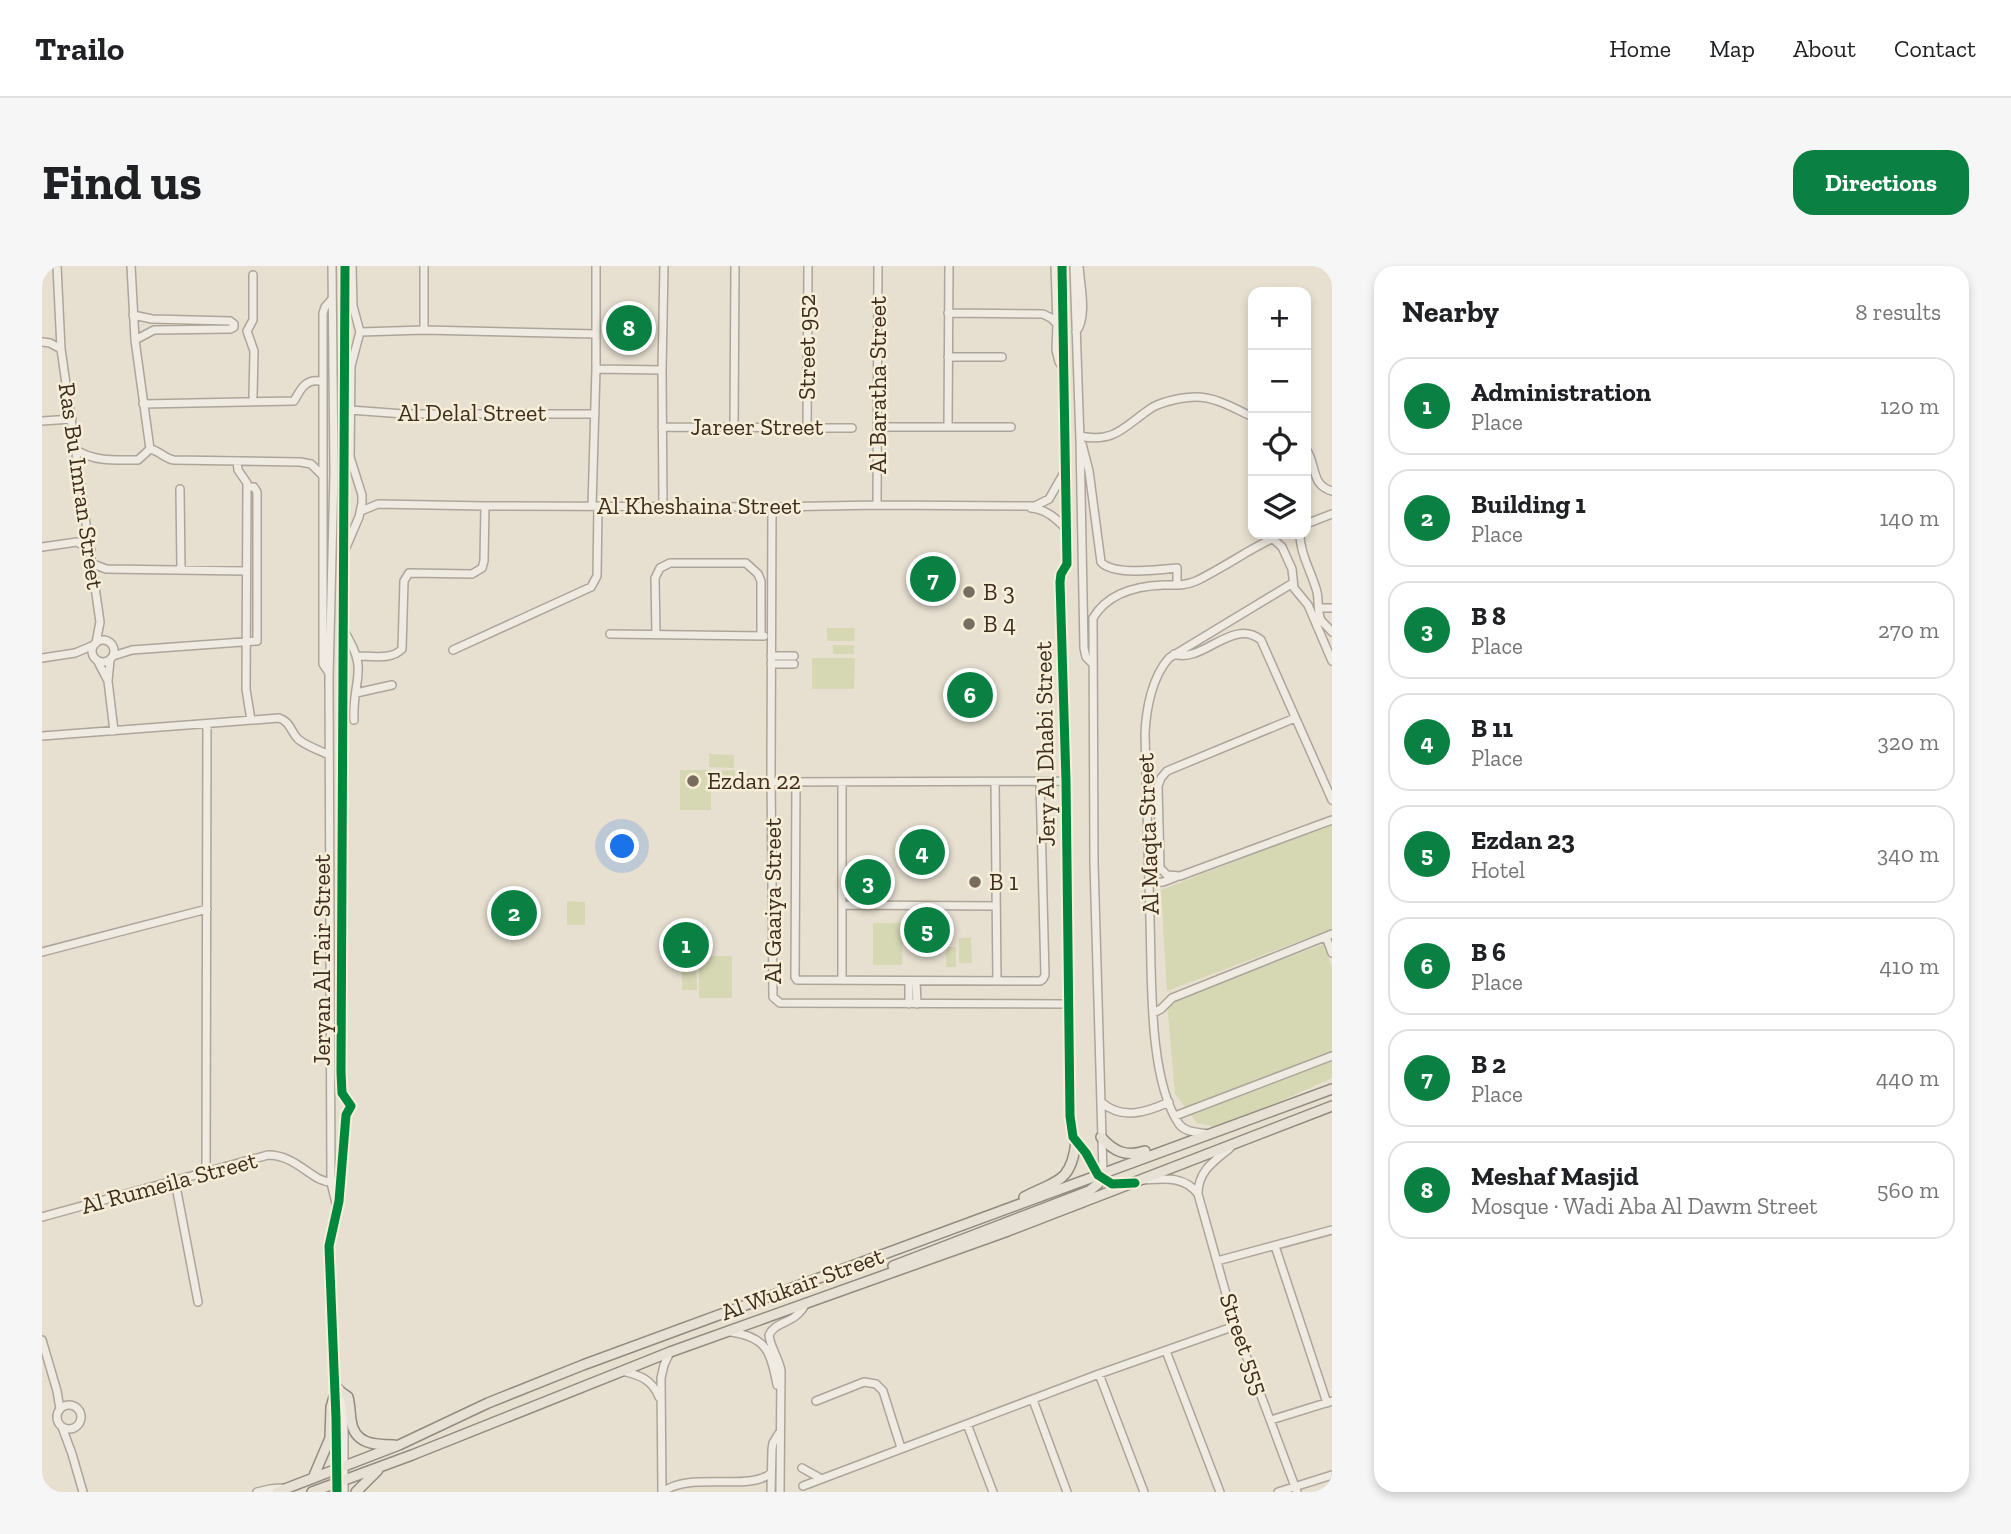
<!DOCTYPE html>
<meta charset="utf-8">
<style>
body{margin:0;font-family:"Zilla Slab",serif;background:#f6f6f6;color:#202124}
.controls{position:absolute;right:21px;top:21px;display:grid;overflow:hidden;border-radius:14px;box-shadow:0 4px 10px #0003}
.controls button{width:63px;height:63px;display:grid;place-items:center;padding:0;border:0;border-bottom:2px solid #e0e0e0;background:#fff;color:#202124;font:35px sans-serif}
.you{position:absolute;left:581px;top:581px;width:24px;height:24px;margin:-18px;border:5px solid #fff;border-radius:50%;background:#1a73e8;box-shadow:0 0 0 10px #1a73e833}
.badge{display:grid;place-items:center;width:46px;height:46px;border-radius:50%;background:#0b8043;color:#fff;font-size:23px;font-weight:700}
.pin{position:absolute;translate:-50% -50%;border:4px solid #fff;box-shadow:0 2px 7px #0006}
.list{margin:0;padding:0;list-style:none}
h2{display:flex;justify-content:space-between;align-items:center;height:91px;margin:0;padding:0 28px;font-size:30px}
h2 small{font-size:23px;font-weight:400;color:#757577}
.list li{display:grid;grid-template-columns:46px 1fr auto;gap:21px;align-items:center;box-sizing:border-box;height:98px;margin:0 14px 14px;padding:0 14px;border:2px solid #e0e0e0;border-radius:21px}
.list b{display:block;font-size:26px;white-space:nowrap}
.list p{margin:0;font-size:23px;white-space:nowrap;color:#757577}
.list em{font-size:23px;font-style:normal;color:#757577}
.icon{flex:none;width:38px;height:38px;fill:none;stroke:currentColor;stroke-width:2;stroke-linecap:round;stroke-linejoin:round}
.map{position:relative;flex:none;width:1290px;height:1226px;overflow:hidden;border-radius:21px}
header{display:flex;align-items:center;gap:42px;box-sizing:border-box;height:98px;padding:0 35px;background:#fff;border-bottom:2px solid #e0e0e0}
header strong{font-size:33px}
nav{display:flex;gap:38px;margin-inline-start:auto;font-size:24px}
.intro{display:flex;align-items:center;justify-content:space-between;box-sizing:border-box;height:168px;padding:0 42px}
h1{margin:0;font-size:49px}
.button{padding:18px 32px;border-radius:21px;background:#0b8043;color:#fff;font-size:24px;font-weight:700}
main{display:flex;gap:42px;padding:0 42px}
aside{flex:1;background:#fff;border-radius:21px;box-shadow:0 4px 10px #0003}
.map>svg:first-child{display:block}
</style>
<header>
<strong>Trailo</strong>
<nav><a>Home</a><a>Map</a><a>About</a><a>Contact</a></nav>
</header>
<div class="intro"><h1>Find us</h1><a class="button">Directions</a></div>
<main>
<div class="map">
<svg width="1290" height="1226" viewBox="0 0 1290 1226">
<rect width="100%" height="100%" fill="#e7e0d1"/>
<path fill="#d6d7b3" d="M785 362H813L812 375H785Z
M791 379H812V388H791Z
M770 392H813L812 423H770Z
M667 488 692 489V502L667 501Z
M638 504H669V544H638Z
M693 504V514L673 515V505Z
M1290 558V663L1125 725 1119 624Z
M525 635 543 636V659H525Z
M831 657H861L860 699H831Z
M917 672H929L930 697H917Z
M1282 678 1290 702V812L1178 862 1155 857 1133 828 1125 737Z
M904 681H914V701H904Z
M657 690H690V732H657Z
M640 698H654L655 724H640Z"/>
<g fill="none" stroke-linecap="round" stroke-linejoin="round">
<defs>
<path id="minor" d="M15 0 19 83 58 356 54 377
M89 0 93 74 108 183
M290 0 292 207 287 412 289 917 295 941
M1013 0 1015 58 1014 84 1017 96 1021 102
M1020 0 1025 298 1019 308 1018 316 1024 515 1028 850C1030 874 1034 872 1046 889 1057 907 1056 918 1081 919
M1032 0 1038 174 1042 382 1044 391 1050 397
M211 9V54L205 65 212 85 211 130
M906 47 1001 48 1009 52 1015 58
M91 49 110 53 188 55 192 58V61L188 63 112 64 93 74
M382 64V0
M318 66 382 64 554 68
M1034 66C1046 51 1038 19 1037 0
M0 76 8 77 19 83
M906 91H960
M554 103 620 104
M101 138 252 135C259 122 265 111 281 116
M308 144 362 148H553
M0 155 30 153
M620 161 810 162
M692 161 693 0
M836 161H969
M906 161 907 0
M765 162 766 0
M1038 170C1074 178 1084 158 1111 141 1122 135 1142 131 1154 131 1175 131 1193 143 1211 151
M1040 178 1047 205 1059 296C1071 310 1117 304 1135 302V319
M1264 183C1275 198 1268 219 1290 225
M34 184C53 196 74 194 96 194L108 183C118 185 123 193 132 194L258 196 269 198 280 209
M195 195 196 204 205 217 204 423 209 454
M138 223 139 303
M835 239 836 0
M550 240 554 103V0
M621 240 620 104 622 0
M730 241 729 507 731 731 738 737 1026 738
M989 242C1004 243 1015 253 1025 264
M319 245 336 238 443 240 730 241 835 239 978 240H993L1007 233 1023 205
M1264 258 1290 248
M1258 268C1258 288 1270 307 1275 326 1277 335 1275 346 1279 354 1282 358 1287 362 1290 366
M1230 272 1240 281 1250 303 1252 322 1266 339 1290 395
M0 281 35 276 49 284
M302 286 317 251 320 237V229L308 191 309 100 318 66 311 40 310 0
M51 298 64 303 204 305
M1277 342H1290
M300 362C329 406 310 411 312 454
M568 368 722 370
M614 369 613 312 618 302 628 297H704L716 308 719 315V370
M50 385a11 11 0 1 1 22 0a11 11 0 1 1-22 0Z
M411 384 549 321 555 310 556 240
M1132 388C1161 398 1190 351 1219 374L1290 534
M71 390 90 384 215 375V226L212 221H205
M316 390C330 390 350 394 360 383L362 315 367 307 430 308 440 302 442 295 443 240
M729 390H752
M0 392 33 387 52 379
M55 394 66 415
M68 394 66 415 72 465
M729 398H752
M287 407 281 398V47L283 41 290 33
M314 427 350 419
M1253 452 1125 505 1119 512 1116 520 1118 602 1125 609 1138 610 1290 554
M0 470 237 452C249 456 248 465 256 473 264 480 277 484 287 489
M729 516 1024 515
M754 516 753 711 755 714 998 715 1001 713 1003 709 998 516
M953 516 955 715
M1107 617 1121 616 1134 611
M800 639 954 640
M1284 671 1290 687
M0 686 165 643
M800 714V516
M867 715V738
M874 715 875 738
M1111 747 1119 743 1130 732 1290 668
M1059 836C1080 854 1103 847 1127 836
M1133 850 1290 790
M1166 868C1156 866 1144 867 1137 858 1106 812 1110 710 1108 654 1106 592 1105 530 1103 468 1104 443 1110 411 1127 392L1251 317
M1188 882C1172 895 1156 905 1156 928L1193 1060 1255 1226
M164 907 165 458
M1061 907 1052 597 1051 352C1066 327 1093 320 1121 319 1132 319 1143 320 1154 315 1183 301 1210 281 1240 268
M1101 914C1121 913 1142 909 1156 928
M133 915 156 1036
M0 951 226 889C256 889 271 918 291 916
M1233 980 1285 1137
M1175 995 1290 964
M689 1066C724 1071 729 1085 735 1119
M0 1074 15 1125 18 1143
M1124 1085 1178 1226
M580 1105C597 1109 610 1113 617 1131
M1057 1108 1102 1226
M298 1123 302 1153V1226
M991 1134 1025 1226
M774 1135 822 1116 834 1118 841 1125 859 1182
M15 1151a12 12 0 1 1 24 0a12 12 0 1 1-24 0Z
M1229 1154 1290 1135
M925 1158 951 1226
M20 1161 30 1188 41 1226
M760 1202 778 1212
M761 1220 1057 1108 1193 1060
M215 1226 228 1223 239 1222
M295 1226 294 1152 287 980 297 935 304 849 309 840 300 827 299 806 303 0
M620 1226 619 1112 622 1099 628 1086
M621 1226C647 1205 708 1226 729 1207
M729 1226 730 1183 731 1177 737 1167
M738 1226 739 1105C737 1092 728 1081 727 1069 734 1054 753 1059 764 1037
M1236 1226 1290 1209"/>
<path id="major" d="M1059 871C1072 886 1084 891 1103 885
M982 931C1015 914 1029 917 1034 876
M851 1000 1047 925 1056 918 1061 907
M299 1126 306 1131C308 1139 308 1146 309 1154 312 1178 332 1179 352 1179
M271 1212 288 1172 289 1141 292 1131
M235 1226 357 1179 446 1137 541 1099 1290 823
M270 1226 370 1189 628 1086 966 965 1290 840
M314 1226 336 1204"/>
</defs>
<use href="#minor" stroke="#ada599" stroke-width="10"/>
<use href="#major" stroke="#928b80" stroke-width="12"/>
<use href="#minor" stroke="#efebe3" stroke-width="7"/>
<use href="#major" stroke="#e6e1d4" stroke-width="9"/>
<defs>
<path id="cycleway" d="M1020 0 1025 298 1019 308 1018 316 1024 515 1028 850 1031 871 1044 887 1056 909 1070 918 1093 917
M295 1226 294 1152 287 980 297 935 304 849 309 840 300 827 299 806 303 0"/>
</defs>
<use href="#cycleway" stroke="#f7eed8" stroke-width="13"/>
<use href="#cycleway" stroke="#00873e" stroke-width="9"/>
</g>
<g fill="#786c5e" stroke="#f7eed8" stroke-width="2.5">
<circle cx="927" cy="326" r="7"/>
<circle cx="927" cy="358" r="7"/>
<circle cx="651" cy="515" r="7"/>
<circle cx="933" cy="616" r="7"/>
</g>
<g text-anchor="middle" stroke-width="5" stroke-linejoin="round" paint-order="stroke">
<g font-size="24" fill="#3d2e20" stroke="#f7eed8">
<text transform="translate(765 81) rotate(-90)" y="8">Street 952</text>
<text transform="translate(836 119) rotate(-90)" y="8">Al Baratha Street</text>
<text x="430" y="155">Al Delal Street</text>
<text x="715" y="169">Jareer Street</text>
<text transform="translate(39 220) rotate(82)" y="8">Ras Bu Imran Street</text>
<text x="657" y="248">Al Kheshaina Street</text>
<text transform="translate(1003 478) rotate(-91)" y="8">Jery Al Dhabi Street</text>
<text transform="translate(1106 568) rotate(-92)" y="8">Al Maqta Street</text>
<text transform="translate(731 635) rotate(-90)" y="8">Al Gaaiya Street</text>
<text transform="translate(280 694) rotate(-90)" y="8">Jeryan Al Tair Street</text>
<text transform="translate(127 917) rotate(-15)" y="8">Al Rumeila Street</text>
<text transform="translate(760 1018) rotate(-20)" y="8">Al Wukair Street</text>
<text transform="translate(1202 1078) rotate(71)" y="8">Street 555</text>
</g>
<g font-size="24" fill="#3d2e20" stroke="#f7eed8" text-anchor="start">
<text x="941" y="334">B 3</text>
<text x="941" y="366">B 4</text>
<text x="665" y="523">Ezdan 22</text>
<text x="947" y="624">B 1</text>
</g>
</g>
</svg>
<div class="controls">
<button>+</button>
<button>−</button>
<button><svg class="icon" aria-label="locate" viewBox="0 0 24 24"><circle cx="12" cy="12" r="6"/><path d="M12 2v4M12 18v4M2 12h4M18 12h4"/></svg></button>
<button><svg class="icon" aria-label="layers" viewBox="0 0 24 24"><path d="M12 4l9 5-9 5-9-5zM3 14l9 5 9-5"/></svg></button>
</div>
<div class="you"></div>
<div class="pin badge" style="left:644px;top:679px">1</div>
<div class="pin badge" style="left:472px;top:647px">2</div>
<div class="pin badge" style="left:826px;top:616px">3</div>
<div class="pin badge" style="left:880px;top:586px">4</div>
<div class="pin badge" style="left:885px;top:664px">5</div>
<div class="pin badge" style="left:928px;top:429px">6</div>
<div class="pin badge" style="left:891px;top:313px">7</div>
<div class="pin badge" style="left:587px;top:62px">8</div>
</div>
<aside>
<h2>Nearby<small>8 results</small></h2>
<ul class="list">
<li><span class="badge">1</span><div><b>Administration</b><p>Place</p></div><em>120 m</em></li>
<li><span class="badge">2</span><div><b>Building 1</b><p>Place</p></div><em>140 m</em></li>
<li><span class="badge">3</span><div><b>B 8</b><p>Place</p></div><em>270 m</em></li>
<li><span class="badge">4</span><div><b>B 11</b><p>Place</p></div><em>320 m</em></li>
<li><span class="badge">5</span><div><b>Ezdan 23</b><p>Hotel</p></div><em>340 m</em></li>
<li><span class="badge">6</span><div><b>B 6</b><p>Place</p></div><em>410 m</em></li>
<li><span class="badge">7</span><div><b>B 2</b><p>Place</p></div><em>440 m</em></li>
<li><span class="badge">8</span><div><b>Meshaf Masjid</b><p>Mosque · Wadi Aba Al Dawm Street</p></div><em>560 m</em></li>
</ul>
</aside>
</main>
